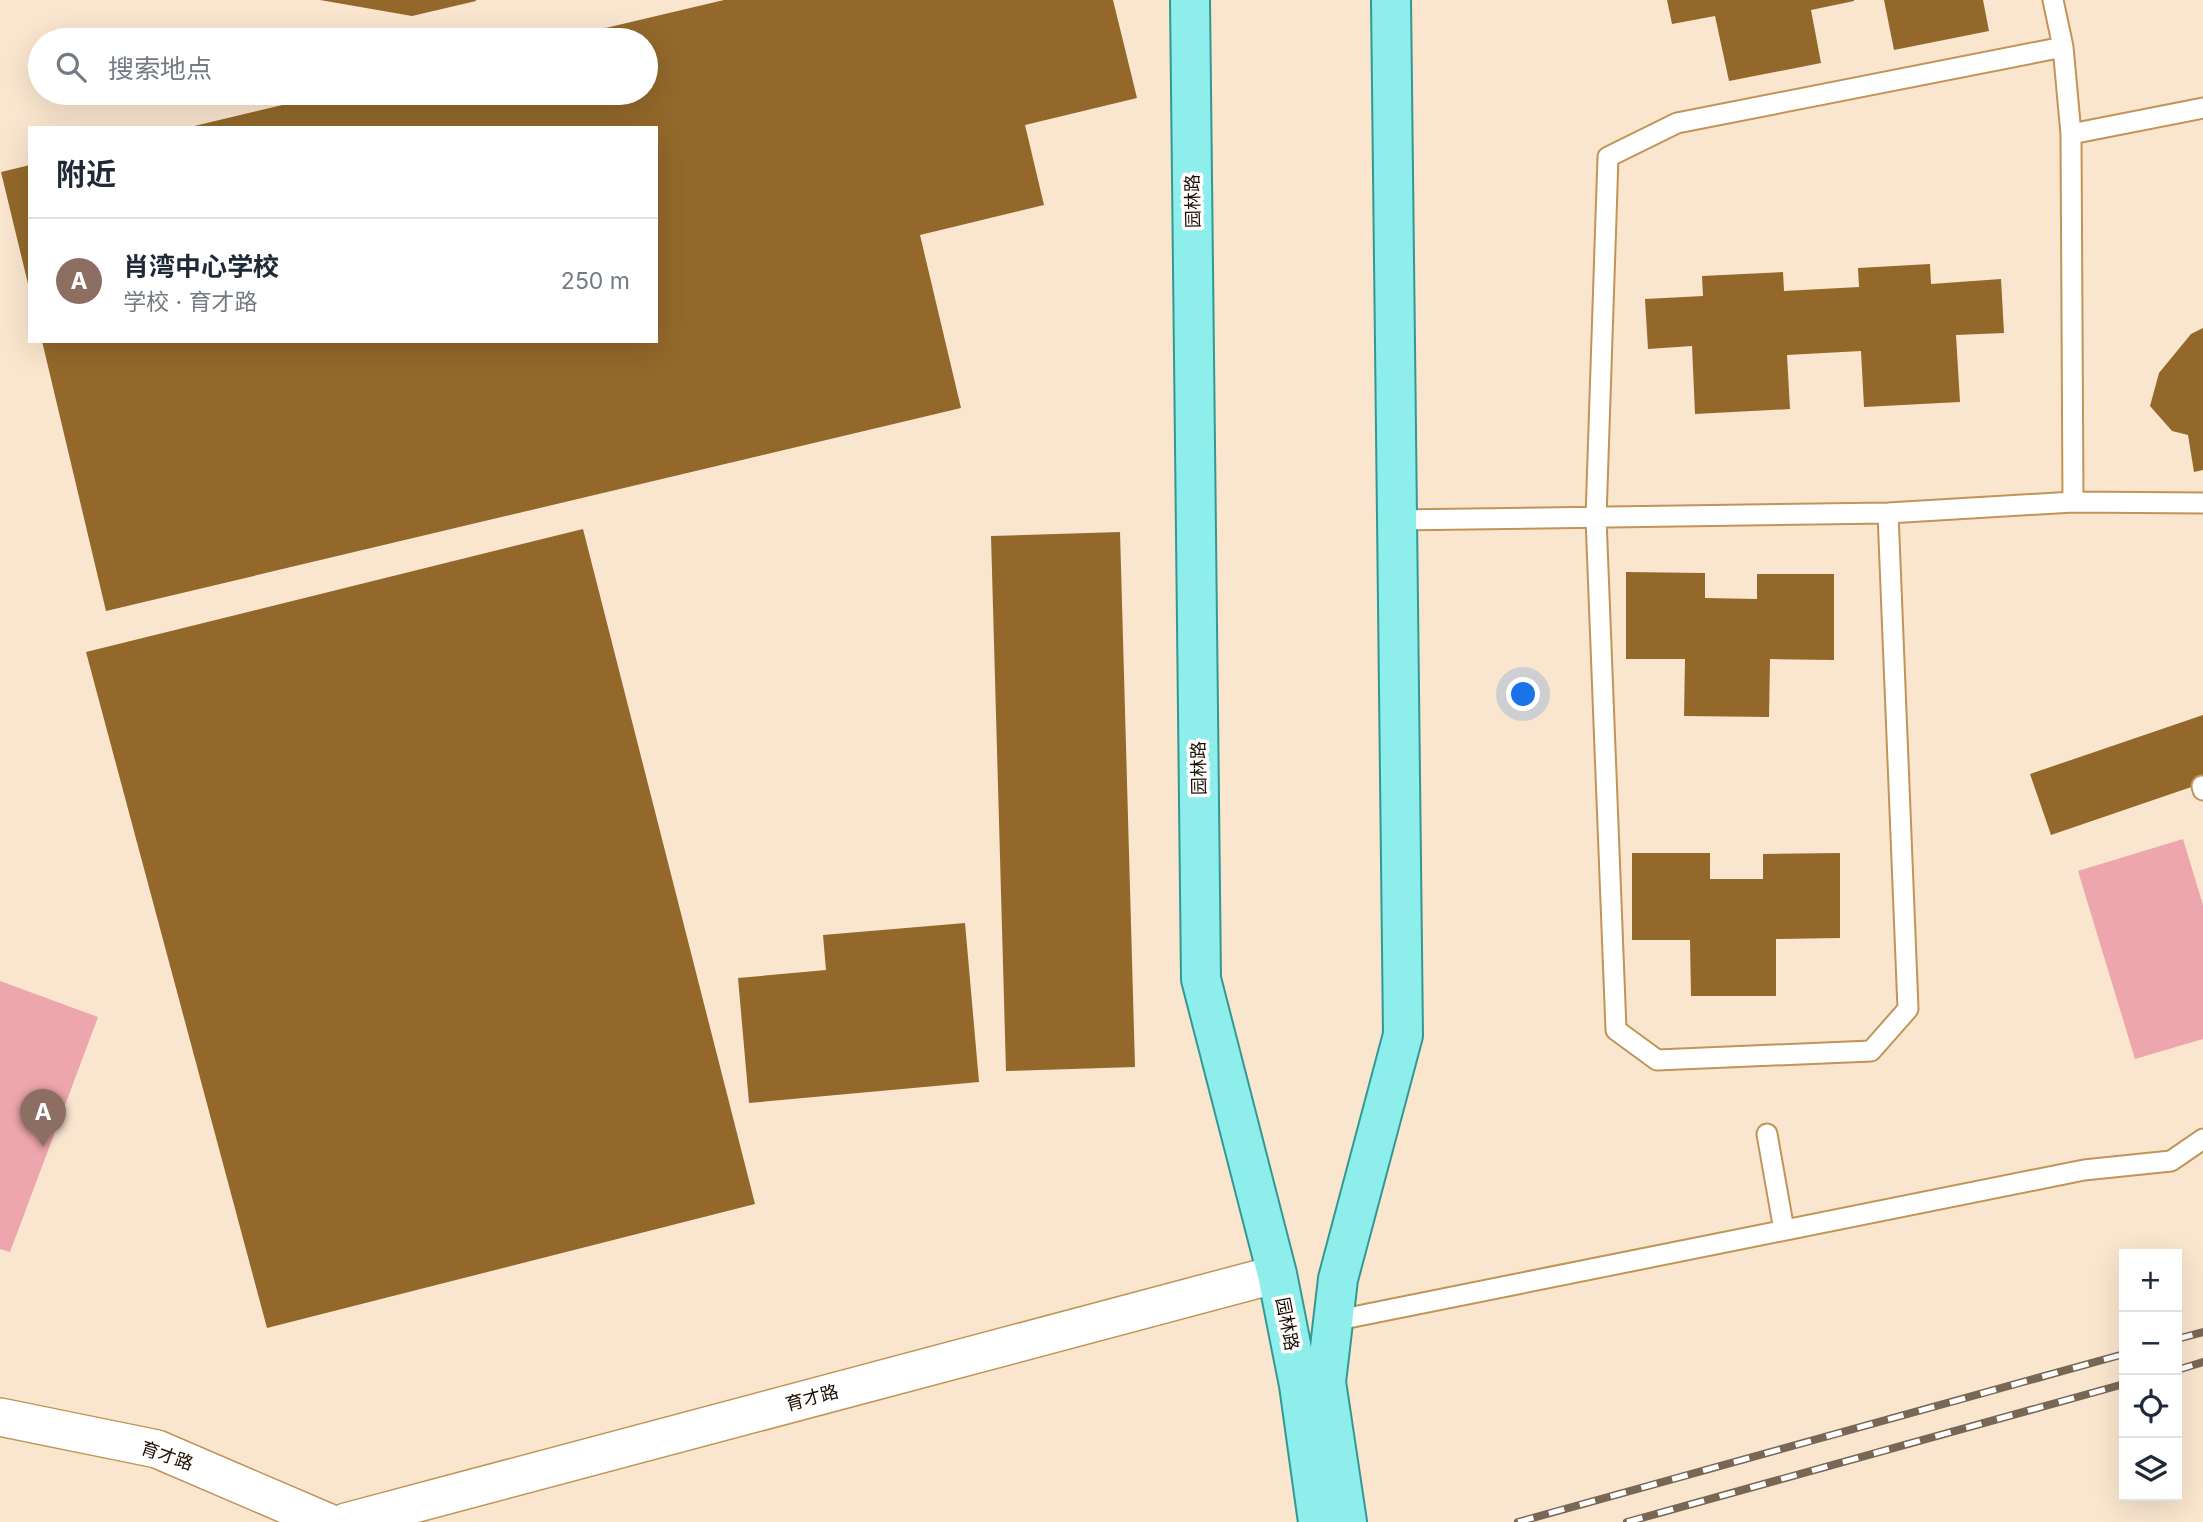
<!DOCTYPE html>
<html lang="zh">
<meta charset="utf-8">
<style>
body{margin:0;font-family:Inter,"Noto Sans SC",sans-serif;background:#f6f6f7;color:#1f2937}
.controls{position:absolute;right:21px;bottom:21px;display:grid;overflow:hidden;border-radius:0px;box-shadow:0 7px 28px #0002}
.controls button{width:63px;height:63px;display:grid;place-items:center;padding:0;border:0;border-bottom:2px solid #e0e1e3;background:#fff;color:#1f2937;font:35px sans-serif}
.you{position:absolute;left:1524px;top:695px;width:24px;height:24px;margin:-18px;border:5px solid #fff;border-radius:50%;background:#1a73e8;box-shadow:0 0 0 10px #1a73e833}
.badge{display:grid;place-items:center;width:46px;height:46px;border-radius:50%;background:#111827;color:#fff;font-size:23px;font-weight:700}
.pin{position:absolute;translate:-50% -58px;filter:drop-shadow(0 2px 4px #0008)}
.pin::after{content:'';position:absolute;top:37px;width:24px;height:21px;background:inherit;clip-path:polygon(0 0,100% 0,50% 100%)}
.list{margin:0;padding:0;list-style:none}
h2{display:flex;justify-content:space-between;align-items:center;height:91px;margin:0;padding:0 28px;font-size:30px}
h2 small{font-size:23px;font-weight:400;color:#747a83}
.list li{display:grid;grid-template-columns:46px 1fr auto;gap:21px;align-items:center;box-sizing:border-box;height:126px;padding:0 28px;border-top:2px solid #e0e1e3}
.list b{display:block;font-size:26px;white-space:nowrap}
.list p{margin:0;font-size:23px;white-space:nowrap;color:#747a83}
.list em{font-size:23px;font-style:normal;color:#747a83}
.icon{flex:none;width:38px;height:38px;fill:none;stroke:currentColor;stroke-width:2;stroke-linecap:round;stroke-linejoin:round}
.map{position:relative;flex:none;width:2203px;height:1522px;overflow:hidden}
.search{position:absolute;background:#fff;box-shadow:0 7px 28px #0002;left:28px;top:28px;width:630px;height:77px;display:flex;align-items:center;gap:18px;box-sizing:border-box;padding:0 24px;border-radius:38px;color:#747a83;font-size:26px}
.panel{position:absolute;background:#fff;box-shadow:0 7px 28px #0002;left:28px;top:126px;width:630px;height:217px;border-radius:0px}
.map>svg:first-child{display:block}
</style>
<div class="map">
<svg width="2203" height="1522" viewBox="0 0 2203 1522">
<rect width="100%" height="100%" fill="#fae6ce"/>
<path fill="#eda6ad" d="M2183 839 2203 905V1039L2135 1059 2078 871Z
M0 981 98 1017 10 1252 0 1249Z"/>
<path fill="#93682a" d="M320 0H476V1L412 16Z
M724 0H1113L1137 98 1025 125 1044 205 920 235 961 408 106 611 42 341H656V128L190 127 333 93H646V40L559 39Z
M1667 0H1854V1L1811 10 1821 63 1729 81 1715 16 1672 24Z
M1884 0H1983L1989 31 1894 50Z
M30 165V288H29L1 172Z
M1930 264 1931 284 2001 279 2004 333 1956 335 1960 402 1864 407 1861 351 1787 355 1790 409 1695 414 1692 346 1648 349 1645 299 1703 296 1702 276 1783 272 1784 291 1859 287 1858 268Z
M2203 328V470L2194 472 2188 435 2172 431 2150 406 2159 373 2191 334Z
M583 529 755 1204 267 1328 86 652Z
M1120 532 1135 1067 1006 1071 991 536Z
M1626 572 1705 573V598L1757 599V574H1834V660L1770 659 1769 717 1684 716 1685 659H1626Z
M2203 715V783L2051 835 2030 774Z
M1632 853H1710V879H1763V854L1840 853V938L1776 939V996H1691L1690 940H1632Z
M965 923 979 1082 749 1103 738 978 826 970 823 935Z"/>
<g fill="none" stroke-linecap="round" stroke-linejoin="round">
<defs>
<path id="lane" d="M2063 47 2071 134
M2073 502 2071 134 2203 108
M1888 513 1908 1009 1871 1051 1657 1060 1616 1030 1596 518 1608 157 1677 123 2063 47 2053 0
M1397 520 1888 513 2073 502 2203 503
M2202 786 2203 790
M1767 1134 1784 1230
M1333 1321 2084 1170 2171 1161 2203 1139"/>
<path id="street" d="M0 1417 157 1449 327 1522
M346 1522 1277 1274"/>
<path id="primary" d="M1190 0 1201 979 1277 1274 1299 1385 1318 1522
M1347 1522 1326 1382 1338 1279 1403 1035 1391 0"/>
</defs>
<use href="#lane" stroke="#c19457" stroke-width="23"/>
<use href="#street" stroke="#c19457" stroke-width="40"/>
<use href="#primary" stroke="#349892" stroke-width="42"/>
<use href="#lane" stroke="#fff" stroke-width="19"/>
<use href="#street" stroke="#fff" stroke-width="37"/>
<use href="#primary" stroke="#8deeec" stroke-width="38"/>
<defs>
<path id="rail" d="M2177 1339 2203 1332
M2177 1370 2203 1362
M1518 1522 2124 1354
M1627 1522 2124 1384"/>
</defs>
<use href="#rail" stroke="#786755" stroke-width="8"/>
<use href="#rail" stroke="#fff" stroke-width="5" stroke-dasharray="16" stroke-linecap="butt"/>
</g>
<g text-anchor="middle" stroke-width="7" stroke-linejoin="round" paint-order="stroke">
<g font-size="18" fill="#1d0d00" stroke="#fff">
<text transform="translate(1193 201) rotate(-91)" y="6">园林路</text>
<text transform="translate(1199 768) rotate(-91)" y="6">园林路</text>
<text transform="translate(1287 1324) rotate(79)" y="6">园林路</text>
<text transform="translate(812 1398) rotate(-15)" y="6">育才路</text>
<text transform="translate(167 1456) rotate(19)" y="6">育才路</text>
</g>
</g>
</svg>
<div class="controls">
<button>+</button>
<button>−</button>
<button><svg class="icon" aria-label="locate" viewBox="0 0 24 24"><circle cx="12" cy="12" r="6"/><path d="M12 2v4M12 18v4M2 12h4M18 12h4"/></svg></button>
<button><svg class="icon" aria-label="layers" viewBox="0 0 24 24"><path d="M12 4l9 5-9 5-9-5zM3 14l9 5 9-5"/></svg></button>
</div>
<div class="you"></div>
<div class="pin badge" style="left:43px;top:1147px;background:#8d6e63">A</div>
<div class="search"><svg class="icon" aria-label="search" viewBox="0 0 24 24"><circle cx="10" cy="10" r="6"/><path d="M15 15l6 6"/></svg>搜索地点</div>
<section class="panel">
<h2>附近<small></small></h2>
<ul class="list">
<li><span class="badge" style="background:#8d6e63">A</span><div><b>肖湾中心学校</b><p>学校 · 育才路</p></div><em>250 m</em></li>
</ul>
</section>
</div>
